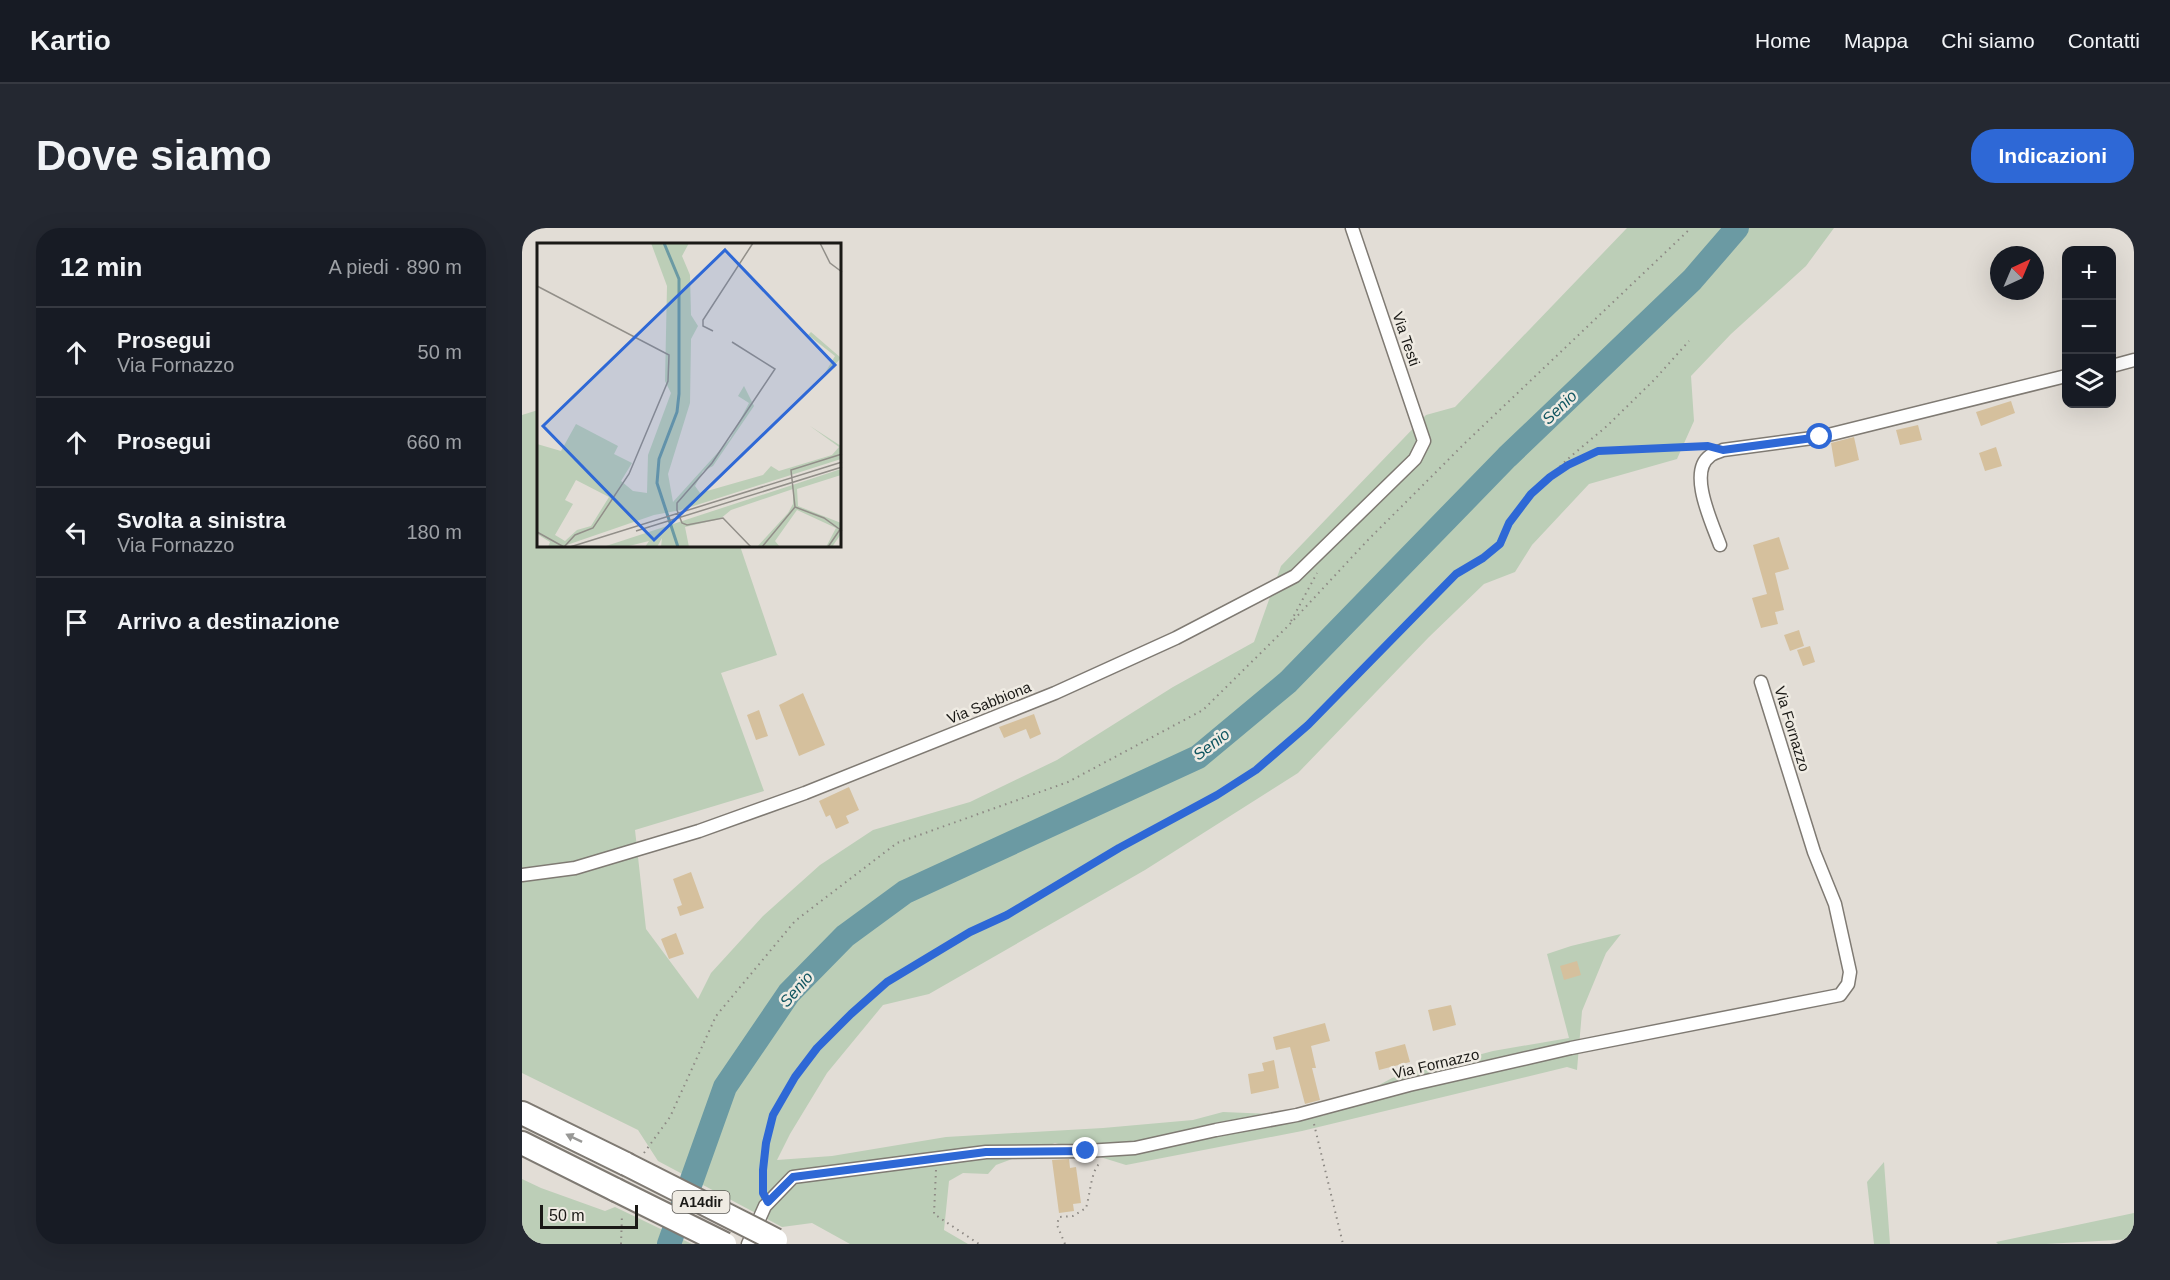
<!DOCTYPE html>
<html lang="it">
<meta charset="utf-8">
<style>
body{margin:0;font-family:Helvetica,sans-serif;background:#242831;color:#f1f3f6}
.controls{position:absolute;right:18px;top:18px;display:grid;overflow:hidden;border-radius:12px;box-shadow:0 6px 24px #0002}
.controls button{width:54px;height:54px;display:grid;place-items:center;padding:0;border:0;border-bottom:2px solid #363941;background:#171b24;color:#f1f3f6;font:30px sans-serif}
.compass{position:absolute;left:1468px;top:18px;width:54px;height:54px;border-radius:50%;background:#171b24;box-shadow:0 6px 24px #0002;rotate:44deg}
.scale{position:absolute;left:18px;bottom:15px;width:98px;box-sizing:border-box;padding-left:6px;border:3px solid #1a1916;border-top:0;font-size:16px;line-height:21px;white-space:nowrap;color:#1a1916;-webkit-text-stroke:4px #efebe3;paint-order:stroke}
.stop{position:absolute;width:18px;height:18px;margin:-14px;border:4px solid #2e68d6;border-radius:50%;background:#fff}
.stop.end{background:#2e68d6;border-color:#fff;box-shadow:0 2px 6px #0008}
.list{margin:0;padding:0;list-style:none}
h2{display:flex;justify-content:space-between;align-items:center;height:78px;margin:0;padding:0 24px;font-size:26px}
h2 small{font-size:20px;font-weight:400;color:#9ea1a6}
.list li{display:grid;grid-template-columns:39px 1fr auto;gap:18px;align-items:center;box-sizing:border-box;height:90px;padding:0 24px;border-top:2px solid #363941}
.list b{display:block;font-size:22px;white-space:nowrap}
.list p{margin:0;font-size:20px;white-space:nowrap;color:#9ea1a6}
.list em{font-size:20px;font-style:normal;color:#9ea1a6}
.icon{flex:none;width:33px;height:33px;fill:none;stroke:currentColor;stroke-width:2;stroke-linecap:round;stroke-linejoin:round}
.map{position:relative;flex:none;width:1612px;height:1016px;overflow:hidden;border-radius:24px}
header{display:flex;align-items:center;gap:36px;box-sizing:border-box;height:84px;padding:0 30px;background:#171b24;border-bottom:2px solid #363941}
header strong{font-size:28px}
nav{display:flex;gap:33px;margin-inline-start:auto;font-size:21px}
.intro{display:flex;align-items:center;justify-content:space-between;box-sizing:border-box;height:144px;padding:0 36px}
h1{margin:0;font-size:42px}
.button{padding:15px 27px;border-radius:24px;background:#2e68d6;color:#fff;font-size:21px;font-weight:700}
main{display:flex;gap:36px;padding:0 36px}
aside{flex:1;background:#171b24;border-radius:24px;box-shadow:0 6px 24px #0002}
.map>svg:first-child{display:block}
</style>
<header>
<strong>Kartio</strong>
<nav><a>Home</a><a>Mappa</a><a>Chi siamo</a><a>Contatti</a></nav>
</header>
<div class="intro"><h1>Dove siamo</h1><a class="button">Indicazioni</a></div>
<main>
<aside>
<h2>12 min<small>A piedi · 890 m</small></h2>
<ul class="list">
<li><svg class="icon" aria-label="ahead" viewBox="0 0 24 24"><path d="M12 20V5M6 11l6-6 6 6"/></svg><div><b>Prosegui</b><p>Via Fornazzo</p></div><em>50 m</em></li>
<li><svg class="icon" aria-label="ahead" viewBox="0 0 24 24"><path d="M12 20V5M6 11l6-6 6 6"/></svg><div><b>Prosegui</b></div><em>660 m</em></li>
<li><svg class="icon" aria-label="left" viewBox="0 0 24 24"><path d="M17 20v-9H6M10 6l-5 5 5 5"/></svg><div><b>Svolta a sinistra</b><p>Via Fornazzo</p></div><em>180 m</em></li>
<li><svg class="icon" aria-label="arrive" viewBox="0 0 24 24"><path d="M6 21V4h12l-3 4 3 4H6"/></svg><div><b>Arrivo a destinazione</b></div></li>
</ul>
</aside>
<div class="map">
<svg width="1612" height="1016" viewBox="0 0 1612 1016">
<rect width="100%" height="100%" fill="#e2ddd6"/>
<path fill="#bcceb7" d="M1105 0H1312L1284 38 1209 106 1169 148 1172 193 1155 231 1067 256 1010 317 993 344 962 356 907 409 776 545 623 642 407 766 361 777 305 845 268 906 255 932 310 928 424 909 581 900 671 892 701 884 801 888 870 850 971 823 1047 810 1025 726 1049 718 1099 706 1084 725 1060 783 1055 842 1045 839 780 903 604 937 533 915 474 937 466 946 441 945 427 953 422 1002 446 1016H328L290 995 260 999 136 933 116 902 0 845V187L16 182V318H218L255 427 199 445 242 563 113 602 124 701 176 771 189 745 241 688 298 637 351 602 448 574 535 532 651 459 732 414 759 338 904 187 933 179Z
M1362 934 1368 1016H1352L1345 954Z
M0 951 19 960 83 983 93 979 170 1016H0Z
M1612 985V1011L1524 1016H1476L1474 1014Z"/>
<g fill="none" stroke-linecap="round" stroke-linejoin="round">
<path stroke="#6b9aa3" stroke-width="24" d="M147 1016 203 859 267 765 323 708 383 664 676 529 766 454 985 229 1170 52 1215 0"/>
</g>
<path fill="#d5c09d" d="M1489 173 1493 185 1459 198 1454 184Z
M1396 197 1400 212 1378 217 1374 202Z
M1332 209 1337 232 1313 239 1309 215Z
M1474 219 1480 238 1463 243 1457 225Z
M1257 309 1267 341 1253 345 1262 382 1253 384 1256 396 1239 400 1230 370 1245 366 1231 317Z
M1277 402 1282 418 1268 423 1262 407Z
M1288 418 1293 434 1281 438 1275 422Z
M281 465 303 517 277 528 257 477Z
M237 482 246 508 234 512 225 487Z
M512 486 519 506 508 511 504 501 482 510 477 499Z
M327 559 337 582 324 588 327 595 314 601 308 587 304 589 297 573Z
M169 644 182 680 158 688 155 679 160 677 151 651Z
M154 705 162 726 147 731 139 711Z
M1055 733 1059 747 1042 752 1038 738Z
M929 777 934 797 911 803 906 782Z
M803 795 808 813 789 818 794 840H790L798 872 783 876 768 819 754 822 751 809Z
M883 816 888 834 857 842 853 824Z
M752 832 757 860 729 866 726 846 742 843 740 835Z
M547 931 548 940 554 939 559 975 551 976 552 983 537 985 530 932Z"/>
<g fill="none" stroke-linecap="round" stroke-linejoin="round">
<defs>
<path id="minor" d="M1590 138 1612 132
M1198 317C1191 297 1165 244 1188 228 1191 225 1197 224 1201 222L1298 209 1544 148
M0 647 53 640 177 603 283 565 533 465 654 410 773 348 893 231 902 213 830 0
M226 1016 243 978 271 949 464 924 564 923 613 920 694 902 775 887 887 857 1049 820 1318 767 1326 756 1328 744 1313 676 1292 624 1239 454"/>
<path id="motorway" d="M0 885 104 936
M0 915 94 962"/>
</defs>
<use href="#minor" stroke="#7f7a73" stroke-width="15"/>
<use href="#motorway" stroke="#7f7a73" stroke-width="26"/>
<path stroke="#8d8984" stroke-width="2" stroke-dasharray="1.5 4.5" stroke-linecap="butt" d="M1033 246 1076 223 1181 218
M769 393 795 345
M792 896 821 1016
M122 925 148 889 194 788 273 693 375 615 546 554 681 482 766 398 844 314 943 215 1169 0
M414 942 412 986 457 1016
M241 961 244 915 251 887 273 850 295 820 329 786 365 754 448 704 485 687 597 620 695 567 734 542 786 497 934 346 961 331 978 316 987 295 1009 266 1048 229 1085 198 1133 151 1167 113
M99 1016 100 986
M543 1016 535 997 537 989 551 988 564 980C568 967 569 944 577 936"/>
<use href="#minor" stroke="#fff" stroke-width="12"/>
<use href="#motorway" stroke="#fff" stroke-width="22"/>
<defs>
<path id="motorway-bridge" d="M104 936 254 1012
M94 962 203 1016"/>
</defs>
<use href="#motorway-bridge" stroke="#7f7a73" stroke-width="26" stroke-linecap="butt"/>
<use href="#motorway-bridge" stroke="#fff" stroke-width="22"/>
</g>
<defs><path id="oneway-solid" d="M-6-.8H1V-3.2L6.5 0L1 3.2V.8H-6Z" transform="scale(1.5)"/></defs>
<use fill="#989896" href="#oneway-solid" transform="translate(52 910) rotate(-154)"/>
<g fill="none" stroke-linecap="round" stroke-linejoin="round">
<path stroke="#2e68d6" stroke-width="8" d="M564 923 464 924 271 949 246 974 241 965V942L244 915 251 887 273 849 295 820 329 786 365 754 448 704 485 687 597 620 695 567 734 542 786 497 934 346 961 330 978 316 987 295 1009 266 1028 249 1046 237 1076 223 1186 218 1201 222 1298 209"/>
</g>
<g text-anchor="middle" stroke-width="5" stroke-linejoin="round" paint-order="stroke">
<rect fill="#efebe3" stroke="#5a5854" stroke-width="1.5" x="150.5" y="963" width="57" height="22" rx="4.5"/>
<g font-size="14" font-weight="bold" fill="#1a1916">
<text x="179" y="979">A14dir</text>
</g>
<g font-size="15" fill="#1a1916" stroke="#efebe3">
<text transform="translate(884 111) rotate(71)" y="5">Via Testi</text>
<text transform="translate(467 475) rotate(-22)" y="5">Via Sabbiona</text>
<text transform="translate(1270 501) rotate(73)" y="5">Via Fornazzo</text>
<text transform="translate(914 836) rotate(-13)" y="5">Via Fornazzo</text>
</g>
<g font-size="16" font-style="italic" fill="#105560" stroke="#efebe3">
<text transform="translate(1037 179) rotate(-44)" y="6">Senio</text>
<text transform="translate(689 516) rotate(-37)" y="6">Senio</text>
<text transform="translate(274 761) rotate(-49)" y="6">Senio</text>
</g>
</g>
<g transform="translate(15 15)">
<rect width="304" height="304" fill="#e2ddd6"/>
<path d="M114 0H152L145 13 153 32 154 72 161 83 154 96 153 160 131 231 136 259 193 196 212 160 201 153 207 143 217 163 176 223 166 228 158 243 163 250 226 232 234 223 242 228 295 212 302 204 273 183 304 203V216L144 267 117 272 24 304H11L13 299 0 291V201L24 208 39 181 81 203 77 211 95 220 84 238 96 248 110 250 111 212 134 150 128 138 130 43ZM39 237 72 254 54 283 40 287 28 298 18 292 36 261 28 257ZM274 89 304 115 284 137 298 113 271 92ZM304 226V232L260 246 261 263 304 280V291L295 304H289L299 285 260 267 238 298 243 304H220L251 270 256 261V246L194 267 183 276 148 284 152 304H124L125 295 120 304H108L112 298 88 304H66Z" fill="#bcceb7" fill-rule="evenodd"/>
<path fill="none" stroke="#6b9aa3" stroke-width="3" d="M127 0 142 36V151L140 169 122 216 120 240 141 304"/>
<path fill="none" stroke="#928f89" stroke-width="1.5" d="M283 0 293 20 305 29M0 43 132 112 131 138 92 231 56 285 38 292 27 304M176 88 166 83V77L216 0M195 99 238 126 175 220 140 260V267L145 280 150 282 186 275 214 304M258 264 254 227 305 211M258 264 287 275 305 288M99 288 305 224M0 289 27 304M33 304 305 219M225 304 258 264M291 304 304 285"/>
<path fill="#2e68d6" fill-opacity="0.15" stroke="#2e68d6" stroke-width="3" d="M188 7 298 122 117 297 6 183Z"/>
<rect width="304" height="304" fill="none" stroke="#1a1916" stroke-width="3"/>
</g>
</svg>
<div class="controls">
<button>+</button>
<button>−</button>
<button><svg class="icon" aria-label="layers" viewBox="0 0 24 24"><path d="M12 4l9 5-9 5-9-5zM3 14l9 5 9-5"/></svg></button>
</div>
<svg class="compass" viewBox="-18 -18 36 36"><path d="M0-13l5 13h-10z" fill="#e53935"/><path d="M0 13l5-13h-10z" fill="#9ea1a6"/></svg>
<div class="scale">50 m</div>
<div class="stop" style="left:1298px;top:209px"></div>
<div class="stop end" style="left:564px;top:923px"></div>
</div>
</main>
